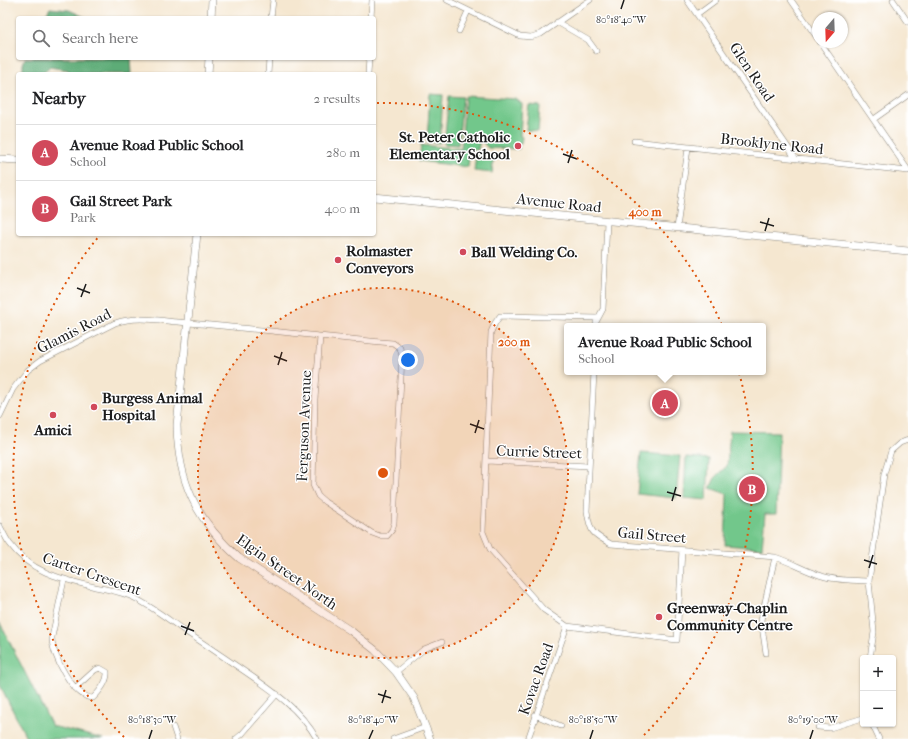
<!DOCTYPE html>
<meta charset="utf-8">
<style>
body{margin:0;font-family:"IM FELL French Canon",serif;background:#f2f2f2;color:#202124}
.controls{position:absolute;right:12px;bottom:12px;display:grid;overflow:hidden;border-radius:4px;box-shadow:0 1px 3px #0004}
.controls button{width:36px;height:36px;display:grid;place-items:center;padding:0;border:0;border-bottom:1px solid #e0e0e0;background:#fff;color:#202124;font:20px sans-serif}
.compass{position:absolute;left:812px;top:12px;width:36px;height:36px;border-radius:50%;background:#fff;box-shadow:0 1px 3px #0004;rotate:199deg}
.you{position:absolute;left:408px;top:360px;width:14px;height:14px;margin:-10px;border:3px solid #fff;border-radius:50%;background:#1a73e8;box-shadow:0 0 0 6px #1a73e833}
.badge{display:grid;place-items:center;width:26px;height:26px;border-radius:50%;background:#d1495b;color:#fff;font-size:13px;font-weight:700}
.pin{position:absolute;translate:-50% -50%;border:2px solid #fff;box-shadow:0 1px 4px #0006}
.popup{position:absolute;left:564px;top:323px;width:202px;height:52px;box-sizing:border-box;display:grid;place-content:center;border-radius:4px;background:#fff;filter:drop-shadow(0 1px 3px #0005);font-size:13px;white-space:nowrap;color:#757577}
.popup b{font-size:15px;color:#202124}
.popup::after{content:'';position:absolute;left:50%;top:100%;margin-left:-8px;border:8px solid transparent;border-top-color:#fff}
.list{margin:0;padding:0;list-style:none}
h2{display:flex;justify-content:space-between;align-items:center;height:52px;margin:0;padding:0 16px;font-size:17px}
h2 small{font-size:13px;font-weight:400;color:#757577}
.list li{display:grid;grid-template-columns:26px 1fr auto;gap:12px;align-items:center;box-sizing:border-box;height:56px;padding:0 16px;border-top:1px solid #e0e0e0}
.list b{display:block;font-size:15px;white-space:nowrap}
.list p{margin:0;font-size:13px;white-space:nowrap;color:#757577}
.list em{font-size:13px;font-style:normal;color:#757577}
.icon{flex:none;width:22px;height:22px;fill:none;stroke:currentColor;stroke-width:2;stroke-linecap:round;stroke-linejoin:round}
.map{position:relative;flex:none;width:908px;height:739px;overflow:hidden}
.search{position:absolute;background:#fff;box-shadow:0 1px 3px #0004;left:16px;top:16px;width:360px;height:44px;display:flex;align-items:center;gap:10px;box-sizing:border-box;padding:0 14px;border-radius:4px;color:#757577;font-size:15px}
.panel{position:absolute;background:#fff;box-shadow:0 1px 3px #0004;left:16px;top:72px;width:360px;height:164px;border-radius:4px}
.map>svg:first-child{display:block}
</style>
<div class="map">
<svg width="908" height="739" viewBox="0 0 908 739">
<rect width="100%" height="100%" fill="#fff"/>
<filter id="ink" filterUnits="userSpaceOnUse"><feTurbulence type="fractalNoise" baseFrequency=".025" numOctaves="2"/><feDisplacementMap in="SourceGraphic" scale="8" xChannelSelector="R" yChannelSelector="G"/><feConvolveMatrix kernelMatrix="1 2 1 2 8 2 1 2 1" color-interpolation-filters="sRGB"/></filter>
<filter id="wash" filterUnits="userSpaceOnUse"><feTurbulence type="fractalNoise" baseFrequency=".012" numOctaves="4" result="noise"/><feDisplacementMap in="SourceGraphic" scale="16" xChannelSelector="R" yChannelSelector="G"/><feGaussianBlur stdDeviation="0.9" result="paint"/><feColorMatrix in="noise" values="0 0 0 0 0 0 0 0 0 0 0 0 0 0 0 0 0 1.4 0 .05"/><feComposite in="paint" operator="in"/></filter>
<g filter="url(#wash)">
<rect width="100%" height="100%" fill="#f5e7d0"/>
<path fill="#72c78b" stroke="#477254" d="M430 94 443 95 440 143 427 142Z
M449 96 463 97 458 145 444 144Z
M466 96 516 99 522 104 520 136 522 137 521 144H519V149L488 148 480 139 478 150 466 149 470 150 468 167 419 161 421 145 461 149 465 97Z
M529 105 540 106 538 131 526 130Z
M476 155 494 157 492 173 474 171Z
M730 431 779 432 776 514H765L762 548 725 545 727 494 710 488 716 476 727 466Z
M641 453 680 456 676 498 637 494Z
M686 457 709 459 707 500 684 498Z
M0 623 52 726 103 739H27L0 685Z"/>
<path fill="#5dac77" stroke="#3c644a" d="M50 8 69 10 87 18H44Z
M25 58H131L132 74H70L68 70 49 67 43 74 23 71V64Z"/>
</g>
<g filter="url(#ink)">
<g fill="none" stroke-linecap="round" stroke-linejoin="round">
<defs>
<path id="street" d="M447 0 520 36 531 37 541 34 590 0
M687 0 796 159
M791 0 818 39
M893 0 908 22
M697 14 716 0
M271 18 273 0
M371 18 372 0
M557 22 588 40 596 51
M459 31 468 11
M820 42 908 170
M268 74 269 58
M368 74 369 58
M874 119 908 95
M634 141 908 171
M677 228 688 148
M598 318 500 316 495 323 491 332 483 532 490 549 544 610 567 626 677 640 682 550
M596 326V322L603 309 607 221
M594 372 587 511C590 532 592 534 611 544L775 557C791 562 805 571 822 576 836 581 854 580 869 581
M0 416 13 389 28 370 40 361 115 323C136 316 156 320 178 322 250 328 321 337 393 343L400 348 402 356 394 523 392 530 387 536H380L372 533 325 502 318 496 313 485 315 399 320 337
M487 461 589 466
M0 526C3 532 6 539 10 544 31 573 62 579 95 587 107 589 119 592 130 596 151 605 170 621 189 634 208 646 226 659 244 671 272 690 300 709 317 739
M64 580 52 637C51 654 74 698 93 698 100 691 108 682 107 672L100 668 95 670 75 688
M766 653 761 620 775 557
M870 658 874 632 869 581 884 474 891 451 900 443 908 440
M396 672 424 649 442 642
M535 715 561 726
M872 724 879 739
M173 727 177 739
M818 727 830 728 863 718
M236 739 242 734 277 694
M393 739 426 727
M528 739 567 626"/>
<path id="secondary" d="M211 18 212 0
M208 74 209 58
M0 159 18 160
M374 197 908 251
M197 234 177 425C178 482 196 520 239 558L351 631 375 650 396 672 414 698 430 739"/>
</defs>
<use href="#street" stroke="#888276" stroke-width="6"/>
<use href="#secondary" stroke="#888276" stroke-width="8"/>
<use href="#street" stroke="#fff" stroke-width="5"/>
<use href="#secondary" stroke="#fff" stroke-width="7"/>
</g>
</g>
<path fill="none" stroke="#1c1c1c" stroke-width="1.5" d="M621 9 624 0M563 154 577 159M568 163 572 150M760 222 774 226M765 231 769 218M77 288 90 293M81 297 86 284M274 356 287 361M278 365 282 352M470 424 484 429M475 433 479 420M667 492 681 496M672 501 676 487M864 560 877 564M869 568 873 555M181 626 194 631M185 635 190 622M378 694 391 698M382 703 386 690M149 739 152 730M369 739 373 730M590 739 593 730M810 739 813 730"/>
<circle cx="383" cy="473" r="185" fill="#de560d" fill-opacity=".12"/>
<g fill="none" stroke="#de560d" stroke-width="2" stroke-dasharray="2 4">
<circle cx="383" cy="473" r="185"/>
<path d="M124 737A370 370 0 0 1 100 235M377 103A370 370 0 0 1 642 737"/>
</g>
<g fill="#d1495b" stroke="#fff" stroke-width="1.5">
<circle cx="518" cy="146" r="4"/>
<circle cx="463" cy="252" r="4"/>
<circle cx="338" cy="260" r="4"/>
<circle cx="94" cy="407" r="4"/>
<circle cx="53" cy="415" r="4"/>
<circle cx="659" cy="617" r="4"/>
</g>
<g text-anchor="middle" stroke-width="3" stroke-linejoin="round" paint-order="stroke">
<g font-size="15" fill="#1c1c1c" stroke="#fff">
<text transform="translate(752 72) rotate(56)" y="5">Glen Road</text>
<text transform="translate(772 144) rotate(6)" y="5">Brooklyne Road</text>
<text transform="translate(559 203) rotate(6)" y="5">Avenue Road</text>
<text transform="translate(74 331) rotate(-27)" y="5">Glamis Road</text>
<text transform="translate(304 426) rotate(-88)" y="5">Ferguson Avenue</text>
<text transform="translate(539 452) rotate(2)" y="5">Currie Street</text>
<text transform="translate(652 535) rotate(5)" y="5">Gail Street</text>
<text transform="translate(287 572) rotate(35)" y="5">Elgin Street North</text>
<text transform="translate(92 574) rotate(19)" y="5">Carter Crescent</text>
<text transform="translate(536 679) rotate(-70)" y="5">Kovac Road</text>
</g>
<g font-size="15" font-weight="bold" fill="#1c1c1c" stroke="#fff" text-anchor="start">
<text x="510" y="142" text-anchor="end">St. Peter Catholic<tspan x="510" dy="17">Elementary School</tspan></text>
<text x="346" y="256">Rolmaster<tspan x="346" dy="17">Conveyors</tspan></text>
<text x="471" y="257">Ball Welding Co.</text>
<text x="102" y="403">Burgess Animal<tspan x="102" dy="17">Hospital</tspan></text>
<text x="53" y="435" text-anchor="middle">Amici</text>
<text x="667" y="613">Greenway-Chaplin<tspan x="667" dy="17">Community Centre</tspan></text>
</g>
</g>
<g font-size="10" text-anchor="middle" fill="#1c1c1c" stroke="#fff" stroke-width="3" stroke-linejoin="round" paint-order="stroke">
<text x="621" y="23">80°18'40"W</text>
<text x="152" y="723">80°18'30"W</text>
<text x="373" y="723">80°18'40"W</text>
<text x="593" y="723">80°18'50"W</text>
<text x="813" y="723">80°19'00"W</text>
</g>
<circle cx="383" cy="473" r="6" fill="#de560d" stroke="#fff" stroke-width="2"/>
<g font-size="12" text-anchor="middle" font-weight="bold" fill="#de560d" stroke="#fff" stroke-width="3" stroke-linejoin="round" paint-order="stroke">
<text x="645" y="216">400 m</text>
<text x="514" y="346">200 m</text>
</g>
</svg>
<div class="controls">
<button>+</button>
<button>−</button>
</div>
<svg class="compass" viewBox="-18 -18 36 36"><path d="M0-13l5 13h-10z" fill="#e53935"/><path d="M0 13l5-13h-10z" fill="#757577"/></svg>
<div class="you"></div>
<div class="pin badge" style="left:665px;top:403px">A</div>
<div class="popup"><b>Avenue Road Public School</b>School</div>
<div class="pin badge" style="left:752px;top:489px">B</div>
<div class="search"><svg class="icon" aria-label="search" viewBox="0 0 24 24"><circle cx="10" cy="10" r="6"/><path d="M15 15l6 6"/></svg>Search here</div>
<section class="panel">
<h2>Nearby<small>2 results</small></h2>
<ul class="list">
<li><span class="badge">A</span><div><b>Avenue Road Public School</b><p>School</p></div><em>280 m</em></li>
<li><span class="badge">B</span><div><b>Gail Street Park</b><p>Park</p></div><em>400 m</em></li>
</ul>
</section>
</div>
